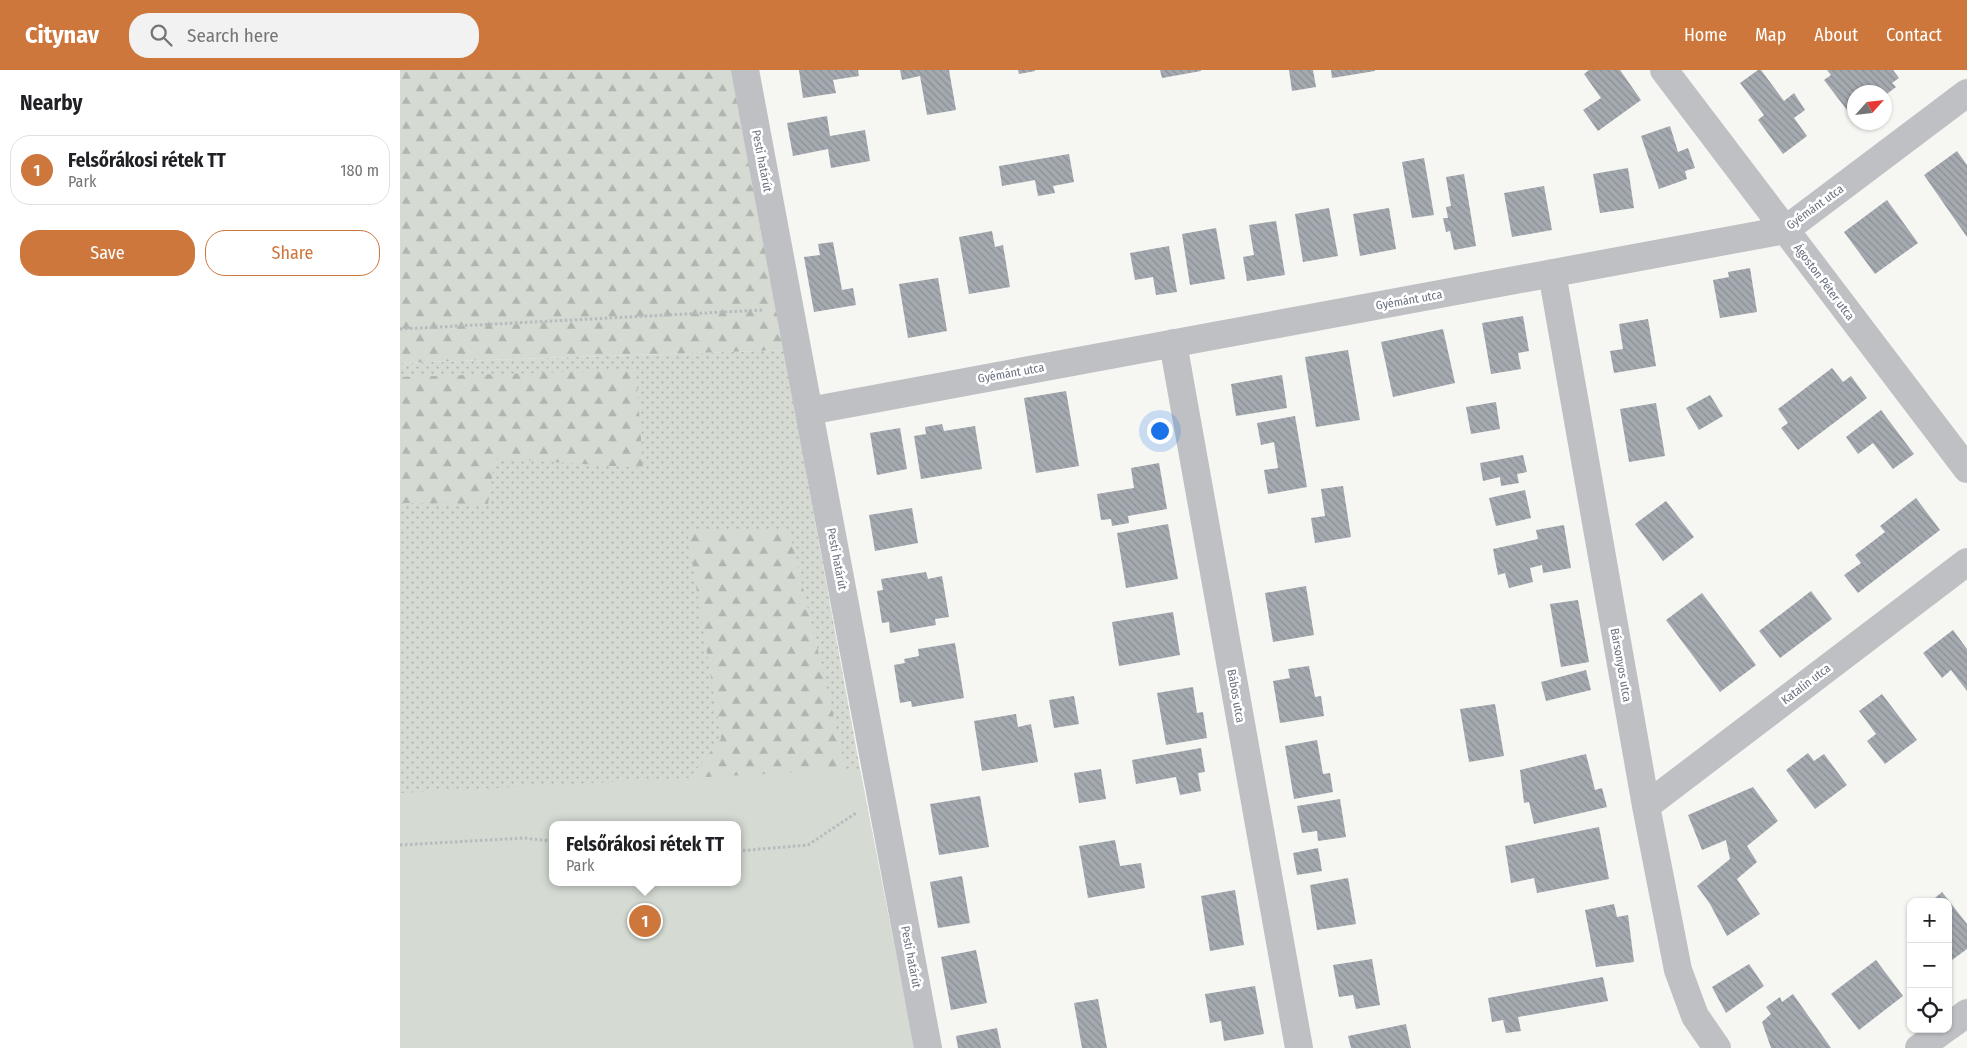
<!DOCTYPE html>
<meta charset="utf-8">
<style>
body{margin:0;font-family:"Fira Sans Condensed",sans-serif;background:#f2f2f2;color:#202124}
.controls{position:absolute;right:15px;bottom:15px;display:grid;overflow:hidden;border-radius:10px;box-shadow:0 1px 4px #0004}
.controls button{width:45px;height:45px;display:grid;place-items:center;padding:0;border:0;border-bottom:1px solid #e0e0e0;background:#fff;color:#202124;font:25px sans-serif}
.compass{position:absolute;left:1447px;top:15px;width:45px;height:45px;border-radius:50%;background:#fff;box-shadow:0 1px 4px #0004;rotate:63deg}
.you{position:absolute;left:759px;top:360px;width:18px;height:18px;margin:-12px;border:4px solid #fff;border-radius:50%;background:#1a73e8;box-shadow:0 0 0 8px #1a73e833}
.badge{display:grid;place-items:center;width:32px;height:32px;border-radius:50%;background:#cd773d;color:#fff;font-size:16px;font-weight:700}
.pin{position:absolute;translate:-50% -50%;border:2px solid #fff;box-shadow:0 1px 5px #0006}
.popup{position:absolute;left:149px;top:751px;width:192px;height:65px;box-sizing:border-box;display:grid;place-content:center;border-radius:10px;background:#fff;filter:drop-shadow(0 1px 4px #0005);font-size:16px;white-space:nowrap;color:#757577}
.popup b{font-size:19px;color:#202124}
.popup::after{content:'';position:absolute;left:50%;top:100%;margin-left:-10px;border:10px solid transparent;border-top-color:#fff}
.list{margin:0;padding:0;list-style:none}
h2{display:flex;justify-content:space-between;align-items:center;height:65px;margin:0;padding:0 20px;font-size:21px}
h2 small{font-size:16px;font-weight:400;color:#757577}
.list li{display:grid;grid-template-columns:32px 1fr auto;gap:15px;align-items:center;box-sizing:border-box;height:70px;margin:0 10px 10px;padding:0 10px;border:1px solid #e0e0e0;border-radius:20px}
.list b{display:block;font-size:19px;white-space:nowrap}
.list p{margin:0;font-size:16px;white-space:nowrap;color:#757577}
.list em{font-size:16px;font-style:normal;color:#757577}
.actions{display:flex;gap:10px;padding:15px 20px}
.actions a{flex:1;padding:11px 0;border:1px solid #cd773d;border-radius:20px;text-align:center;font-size:18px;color:#cd773d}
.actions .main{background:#cd773d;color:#fff}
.icon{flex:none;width:28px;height:28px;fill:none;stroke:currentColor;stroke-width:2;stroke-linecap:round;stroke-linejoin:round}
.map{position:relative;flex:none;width:1567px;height:978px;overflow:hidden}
header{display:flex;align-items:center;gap:30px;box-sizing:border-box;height:70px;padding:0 25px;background:#cd773d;color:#fff}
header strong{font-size:24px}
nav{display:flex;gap:28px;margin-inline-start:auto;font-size:18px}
.search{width:350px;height:45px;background:#f2f2f2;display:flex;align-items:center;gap:12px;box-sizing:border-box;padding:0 18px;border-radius:20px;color:#757577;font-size:19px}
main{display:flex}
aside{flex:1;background:#fff}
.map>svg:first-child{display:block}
</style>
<header>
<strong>Citynav</strong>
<div class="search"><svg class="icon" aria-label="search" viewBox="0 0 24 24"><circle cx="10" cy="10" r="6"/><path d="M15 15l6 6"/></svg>Search here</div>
<nav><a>Home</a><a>Map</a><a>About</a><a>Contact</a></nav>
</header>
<main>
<aside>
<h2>Nearby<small></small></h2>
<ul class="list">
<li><span class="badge">1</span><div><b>Felsőrákosi rétek TT</b><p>Park</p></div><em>180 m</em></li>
</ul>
<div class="actions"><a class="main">Save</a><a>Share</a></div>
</aside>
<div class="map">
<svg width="1567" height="978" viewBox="0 0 1567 978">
<defs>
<pattern id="grass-dots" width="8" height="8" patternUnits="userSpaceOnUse" patternTransform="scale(1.25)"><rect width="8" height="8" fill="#d5dad3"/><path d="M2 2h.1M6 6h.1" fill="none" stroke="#b1b5b0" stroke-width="1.8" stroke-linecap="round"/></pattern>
<pattern id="forest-firs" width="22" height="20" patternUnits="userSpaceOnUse" patternTransform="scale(1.25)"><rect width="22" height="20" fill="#d5dad3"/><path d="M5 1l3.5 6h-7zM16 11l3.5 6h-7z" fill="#b1b5b0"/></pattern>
<pattern id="building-back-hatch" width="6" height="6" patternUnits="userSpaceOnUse" patternTransform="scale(1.25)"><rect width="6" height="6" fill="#a4aab0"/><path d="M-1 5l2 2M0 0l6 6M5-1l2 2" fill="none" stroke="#8a8f94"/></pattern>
</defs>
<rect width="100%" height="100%" fill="#f6f6f3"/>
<path fill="url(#grass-dots)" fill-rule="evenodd" d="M384 280 460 699 514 978H0V293ZM152 755H338V812H152Z"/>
<path fill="url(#forest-firs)" d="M0 0H331L384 280 0 293Z
M236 300 243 398 95 388 88 434 0 433V307Z
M389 459 453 728 338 755 269 733 321 669 287 461Z"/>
<path fill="#d5dad3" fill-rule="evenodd" d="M460 699 514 978H0V723ZM152 755H338V812H152Z"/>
<path fill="url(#building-back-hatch)" d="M399 0H458L459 6 433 10 436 23 403 28Z
M500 0H549L556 40 527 45 520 6 502 10Z
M618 0H635V1L619 4Z
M760 0H801V1L762 8Z
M889 0H913L916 17 892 21Z
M931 0H975V1L932 8Z
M1189 0H1220L1241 30 1198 61 1183 40 1201 28 1184 4Z
M1358 0H1361L1384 31 1394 23 1405 40 1394 48 1407 66 1383 84 1358 50 1364 45 1340 13Z
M1427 0H1493L1499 8 1492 13 1496 17 1484 26V22H1454V41L1450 44 1424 10 1431 5Z
M427 46 430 66 465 60 470 91 431 98 428 79 393 86 387 53Z
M1270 56 1278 82 1288 78 1295 98 1285 101 1287 109 1259 119 1241 66Z
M1557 81 1567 95V167L1524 105Z
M669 84 674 112 653 116 655 123 638 126 635 110 602 116 599 96Z
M1024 88 1034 145 1012 148 1002 92Z
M1228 98 1234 138 1200 143 1193 104Z
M1064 104 1076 176 1054 180 1050 161 1046 162 1043 148H1048L1046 137 1051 136 1046 107Z
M1144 116 1152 160 1112 167 1104 123Z
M1487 130 1518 173 1475 204 1444 162Z
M929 138 938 186 903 192 895 144Z
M989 138 996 179 960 186 953 144Z
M876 151 885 205 847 211 843 187 854 185 849 155Z
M816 158 825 209 790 215 782 164Z
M592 161 595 177 603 175 610 217 569 224 559 167Z
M433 172 442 220 453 218 456 235 414 242 404 187 420 185 418 174Z
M769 176 777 222 756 225 753 207 735 210 730 183Z
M1350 198 1357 242 1320 248 1313 210 1329 207 1328 202Z
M538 208 547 261 508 268 499 214Z
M1123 246 1129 281 1118 283 1121 299 1091 304 1082 253Z
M1248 249 1256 296 1214 303 1210 281 1223 279 1219 254Z
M1043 259 1055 313 993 327 981 272Z
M948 280 960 350 916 357 905 287Z
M1432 298 1443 312 1451 306 1467 328 1398 380 1381 358 1388 353 1378 339Z
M882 305 887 338 836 346 831 314Z
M666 321 679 396 636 403 624 328Z
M1310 325 1323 346 1299 360 1286 338Z
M1096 332 1100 359 1071 364 1066 337Z
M1256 333 1265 386 1229 392 1220 339Z
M1481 340 1514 384 1493 399 1473 373 1458 384 1446 367Z
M895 346 907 417 868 424 864 400 878 398 874 372 861 375 857 353Z
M542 354 544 361 575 356 582 399 521 409 514 366 526 364 525 357Z
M500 358 507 399 477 405 470 363Z
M1123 385 1127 402 1117 404 1119 413 1101 416 1100 407 1083 411 1080 393Z
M759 393 767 439 728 446 729 453 712 456 711 449 701 450 697 424 734 418 731 398Z
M943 416 951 467 915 473 911 448 925 446 921 419Z
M1125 420 1131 448 1096 456 1089 428Z
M1516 428 1540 460 1458 523 1444 505 1461 493 1455 485 1485 462 1480 456Z
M1266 431 1294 467 1263 491 1235 454Z
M512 438 518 473 475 481 469 445Z
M768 454 778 509 726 518 717 463Z
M1164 455 1171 498 1143 503 1142 495 1130 498 1133 512 1109 518 1105 503 1098 505 1093 479 1138 469 1136 460Z
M526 502 528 509 542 506 549 547 535 549 536 555 490 563 489 552 482 553 477 521 483 520 481 509Z
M906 516 914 565 873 572 865 523Z
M1411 521 1432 549 1380 588 1359 561Z
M1302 523 1356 595 1320 622 1266 550Z
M1178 530 1189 592 1161 597 1150 534Z
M773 542 780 585 719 596 712 552Z
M1553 560 1567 579V621L1551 600 1542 608 1523 583Z
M555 573 564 628 512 637 511 631 500 633 494 595 505 593 504 589 519 586 518 579Z
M909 596 915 627 921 626 924 646 880 653 873 611 890 608 888 599Z
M1186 600 1191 620 1146 631 1141 612Z
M793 617 797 643 803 642 807 668 766 675 757 623Z
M1482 624 1517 670 1485 694 1467 671 1476 664 1459 641Z
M674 626 679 654 654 658 649 630Z
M1095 634 1104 686 1069 692 1060 639Z
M616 644 618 657 631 654 638 692 582 701 574 651Z
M917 670 923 704 930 703 933 722 894 729 885 676Z
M801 678 805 702 798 703 801 721 780 725 776 707 736 714 732 690Z
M1408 683 1414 691 1424 684 1447 715 1415 739 1386 700Z
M1186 684 1195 720 1202 718 1207 737 1134 754 1129 732 1124 733 1120 700Z
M701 699 706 729 679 733 674 703Z
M1353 717 1378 751 1347 776 1357 792 1337 809 1360 844 1327 866 1310 834 1297 816 1330 789 1326 770 1302 780 1288 745Z
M580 726 589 777 539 785 530 734Z
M940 729 946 767 918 771 917 761 902 763 897 736Z
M1199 757 1209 809 1137 823 1134 808 1111 813 1105 776Z
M715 770 720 796 741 793 745 818 688 828 679 776Z
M918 778 922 801 897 805 893 783Z
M562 806 570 853 538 858 530 812Z
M948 808 956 854 917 860 910 815Z
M835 820 844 875 810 881 801 826Z
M1542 822 1567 854V879L1548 893V832H1530Z
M1214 834 1217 847 1228 845 1234 892 1196 897 1185 840Z
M576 880 587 933 551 940 541 887Z
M972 889 980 935 956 939 953 925 939 927 933 895Z
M1476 890 1503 926 1459 960 1431 924Z
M1349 894 1364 916 1326 943 1312 917Z
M1203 907 1208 931 1118 947 1121 961 1106 963 1103 950 1092 952 1088 928Z
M855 916 864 964 824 971 821 951 810 953 805 924Z
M1393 924 1431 978H1371L1362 952 1371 944 1366 937 1380 927 1382 932Z
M698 929 707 978H682L674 933Z
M1006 954 1011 978H951L948 966Z
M597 958 601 978H558L556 966Z"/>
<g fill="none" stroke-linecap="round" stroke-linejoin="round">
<path stroke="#b8babd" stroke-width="3" stroke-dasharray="2.5 2.5" stroke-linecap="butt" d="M0 259 362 240
M0 775 124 768 152 771
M338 781 408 775 456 743"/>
<path stroke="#bec0c4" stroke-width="28" d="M345 0 528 978
M1264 0 1567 399
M1152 203 1246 736 1278 900 1295 946 1317 978
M773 273 899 978
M409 341 1385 160 1567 23
M1246 736 1567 492
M1548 957 1567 943
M1519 978 1545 959"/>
</g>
<g text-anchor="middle" stroke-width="5" stroke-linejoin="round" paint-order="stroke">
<g font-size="12" fill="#697280" stroke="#fff">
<text transform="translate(362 91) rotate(79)" y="4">Pesti határút</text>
<text transform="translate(1415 137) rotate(-36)" y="4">Gyémánt utca</text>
<text transform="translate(1424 212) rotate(53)" y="4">Ágoston Péter utca</text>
<text transform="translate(1009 230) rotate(-10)" y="4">Gyémánt utca</text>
<text transform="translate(611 303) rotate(-10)" y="4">Gyémánt utca</text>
<text transform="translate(437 489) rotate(79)" y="4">Pesti határút</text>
<text transform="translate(1221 595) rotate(80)" y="4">Bársonyos utca</text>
<text transform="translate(1406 614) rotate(-37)" y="4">Katalin utca</text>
<text transform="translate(836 626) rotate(80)" y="4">Bábos utca</text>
<text transform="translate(511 887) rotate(79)" y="4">Pesti határút</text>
</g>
</g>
</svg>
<div class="controls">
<button>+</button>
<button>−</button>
<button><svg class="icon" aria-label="locate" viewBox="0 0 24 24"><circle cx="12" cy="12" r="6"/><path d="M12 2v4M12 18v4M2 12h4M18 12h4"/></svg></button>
</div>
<svg class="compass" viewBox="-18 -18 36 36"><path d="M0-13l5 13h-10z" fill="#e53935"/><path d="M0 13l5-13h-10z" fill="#757577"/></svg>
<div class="you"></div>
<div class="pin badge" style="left:245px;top:851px">1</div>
<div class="popup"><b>Felsőrákosi rétek TT</b>Park</div>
</div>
</main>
